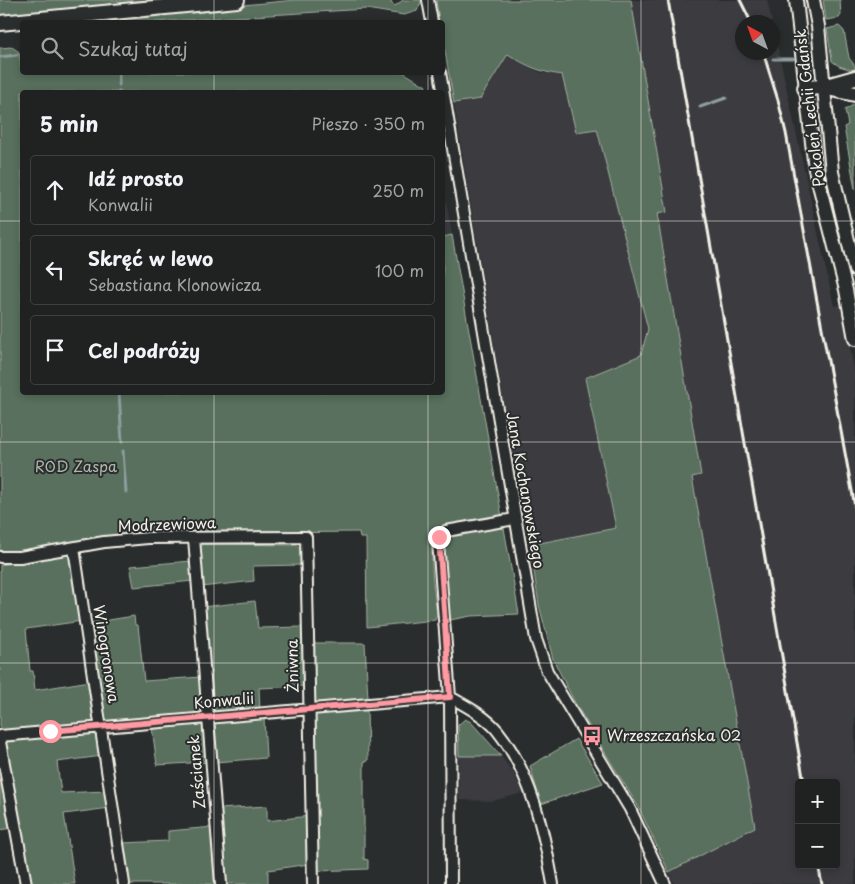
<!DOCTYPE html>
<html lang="pl">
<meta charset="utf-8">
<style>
body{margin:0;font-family:"Playpen Sans",sans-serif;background:#282a2a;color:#f1f3f6}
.controls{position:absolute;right:15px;bottom:15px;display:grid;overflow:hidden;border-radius:5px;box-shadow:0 2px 8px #0003}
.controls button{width:45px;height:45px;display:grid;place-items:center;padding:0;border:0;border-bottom:1px solid #3d3f40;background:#202222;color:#f1f3f6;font:25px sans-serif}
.compass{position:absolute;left:735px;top:15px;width:45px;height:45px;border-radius:50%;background:#202222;box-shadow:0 2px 8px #0003;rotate:319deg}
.stop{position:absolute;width:15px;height:15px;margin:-11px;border:4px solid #ff9aa2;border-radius:50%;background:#fff}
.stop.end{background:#ff9aa2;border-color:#fff;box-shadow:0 1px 5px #0008}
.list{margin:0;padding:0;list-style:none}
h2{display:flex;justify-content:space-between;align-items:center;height:65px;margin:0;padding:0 20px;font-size:21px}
h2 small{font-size:16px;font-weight:400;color:#a2a4a5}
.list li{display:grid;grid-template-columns:32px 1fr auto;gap:15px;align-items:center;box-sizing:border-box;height:70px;margin:0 10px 10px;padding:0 10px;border:1px solid #3d3f40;border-radius:5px}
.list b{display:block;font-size:19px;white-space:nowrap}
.list p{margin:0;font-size:16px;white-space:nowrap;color:#a2a4a5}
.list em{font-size:16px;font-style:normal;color:#a2a4a5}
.icon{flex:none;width:28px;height:28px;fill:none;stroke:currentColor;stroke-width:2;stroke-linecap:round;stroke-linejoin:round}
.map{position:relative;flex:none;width:855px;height:884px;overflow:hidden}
.search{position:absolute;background:#202222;box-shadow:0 2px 8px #0003;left:20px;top:20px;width:425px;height:55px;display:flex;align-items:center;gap:12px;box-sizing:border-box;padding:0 18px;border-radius:5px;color:#a2a4a5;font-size:19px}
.panel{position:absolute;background:#202222;box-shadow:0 2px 8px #0003;left:20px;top:90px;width:425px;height:305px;border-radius:5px}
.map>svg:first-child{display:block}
</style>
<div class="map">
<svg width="855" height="884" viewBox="0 0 855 884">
<rect width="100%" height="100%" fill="#2a2d2e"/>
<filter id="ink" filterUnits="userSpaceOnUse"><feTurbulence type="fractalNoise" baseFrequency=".02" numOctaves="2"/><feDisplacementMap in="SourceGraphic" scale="10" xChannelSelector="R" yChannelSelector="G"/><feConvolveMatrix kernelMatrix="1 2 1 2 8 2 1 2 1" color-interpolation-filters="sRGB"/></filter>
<g filter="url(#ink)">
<path fill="#3a3b41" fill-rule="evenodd" d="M631 0H767L772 22H742V52H772L773 26 834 306 842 305 855 374V884H674L669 872 755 827 692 477 701 475 657 214 667 212ZM799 783H836V865H799Z
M508 54 526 66 542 73 562 75 576 132 597 129 648 329 641 355 585 378 616 529 530 545 519 485 517 483 454 104 480 99Z
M442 176 452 235 443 237H442Z
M459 756H501L515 775 523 793 492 801 459 800Z"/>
<path fill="#59705d" stroke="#a6b0a2" d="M0 0H168L0 17Z
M295 0H391V3L395 6 403 0H422L417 11 404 15 366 9 154 22H67Z
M436 0H631L667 212 657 214 701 475 692 477 755 827 669 872 639 808 575 703 553 659 539 605 530 545 616 528 585 378 641 355 648 329 597 129 576 132 562 75C540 72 526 66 508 54L480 99 454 103 443 40 442 22H439Z
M823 0H840L841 15 839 18 826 20Z
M839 26 844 31 849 58 855 66V71L839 66 832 61 827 29Z
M12 47 19 52 22 72H403L426 86 424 90 427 92H22V392H442L443 237 452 235 502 517C486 519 460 520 445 527 423 537 435 594 437 615L435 620 367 627 366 538H360L359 532 147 534 20 554 16 552 0 554V48Z
M855 104V189L844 127 848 125 845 110Z
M504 528 519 614 471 616 450 620 443 539 450 533Z
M203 544 297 545 303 553V565L253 566 254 581 201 587 198 550Z
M65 554 72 558 82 621 26 629 30 671H33L35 690 90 681 96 718 91 724 3 731 0 726V565Z
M192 561 193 581 134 587 130 566Z
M255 601 258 628 304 627 305 686 259 688 260 711 214 715 211 711 202 607Z
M134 616 135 625H138L144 681 201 677 204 712 202 716 108 723 104 718 90 623Z
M312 643H365L368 699 319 704 314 701Z
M367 707 368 761 364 762V859L368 860V869L317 871 313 712Z
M264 718 266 758 215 762 212 728 215 723Z
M465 719 471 722 501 756H459L458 725Z
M200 723 205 728 208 762 157 765 152 727Z
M93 731 99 738 102 756 57 762 61 793 107 791 110 808 64 814 75 884H29L4 748 9 739Z
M576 739 603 783 541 804 530 766Z
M0 763 12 828 0 830Z
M267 806V821L309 816V864L268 870V884H226L219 809Z
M214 827 219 884H128L122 843 168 841V831Z"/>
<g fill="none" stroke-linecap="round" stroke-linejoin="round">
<path stroke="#8f9ea0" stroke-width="3" d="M0 57 17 55
M773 59H793
M119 85V72
M119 92V91
M700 107 726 98
M119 392 122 442
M123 451 126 492"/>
<defs>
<path id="minor" d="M428 0 432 22
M440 72 536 639 547 671 630 809 665 884
M194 538 221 884
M74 548 124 884
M0 557H20L104 542 148 538 306 537 313 884
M450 697C466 706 485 716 497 730 531 772 544 832 553 884
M0 736 450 697
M0 742 26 884
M451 884 450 697 438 541 446 531 515 519"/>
<path id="tertiary" d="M796 0 815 169 846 290 855 339
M813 0 818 26 832 172 855 270"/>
<path id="secondary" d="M0 23 237 0
M823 87 855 94
M805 88 823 87 855 78"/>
</defs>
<use href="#minor" stroke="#f4f1e8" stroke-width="14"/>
<use href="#tertiary" stroke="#f4f1e8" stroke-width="16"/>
<use href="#secondary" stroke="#f4f1e8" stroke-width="18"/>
<use href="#minor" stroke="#2a2d2e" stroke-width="10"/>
<use href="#tertiary" stroke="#2a2d2e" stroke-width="12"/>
<use href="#secondary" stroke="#2a2d2e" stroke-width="14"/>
<path stroke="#f4f1e8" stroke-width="3" d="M668 0 804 783
M740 0 751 22
M763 52 778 100 786 133 855 507
M818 865 822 884"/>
</g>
</g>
<g fill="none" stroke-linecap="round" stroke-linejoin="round" filter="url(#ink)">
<path stroke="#ff9aa2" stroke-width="6" d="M50 731 450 697 439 537"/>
</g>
<path fill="none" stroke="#f4f1e8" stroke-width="1" stroke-opacity="0.55" d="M214 0V22M428 0V22M641 0V884M214 72V92M428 72V92M0 221H22M442 221H855M214 392V884M428 392V884M0 442H855M0 663H855"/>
<defs>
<symbol id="bus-bare" viewBox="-9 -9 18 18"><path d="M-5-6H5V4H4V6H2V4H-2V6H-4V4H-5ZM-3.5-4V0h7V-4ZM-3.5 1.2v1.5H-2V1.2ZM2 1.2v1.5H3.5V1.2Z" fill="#ff9aa2" stroke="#2a2d2e" stroke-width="2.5" paint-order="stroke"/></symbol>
</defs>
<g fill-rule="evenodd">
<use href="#bus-bare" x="578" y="722" width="28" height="28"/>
</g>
<g text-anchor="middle" stroke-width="4" stroke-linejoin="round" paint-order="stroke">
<g font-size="15" fill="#f4f1e8" stroke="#2a2d2e">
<text transform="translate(810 108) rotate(-97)" y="5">Pokoleń Lechii Gdańsk</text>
<text transform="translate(525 490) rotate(80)" y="5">Jana Kochanowskiego</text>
<text transform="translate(167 525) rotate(-2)" y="5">Modrzewiowa</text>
<text transform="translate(106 654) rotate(81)" y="5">Winogronowa</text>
<text transform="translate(293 666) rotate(-91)" y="5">Żniwna</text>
<text transform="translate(224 701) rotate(-5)" y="5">Konwalii</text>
<text transform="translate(197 772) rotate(-95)" y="5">Zaścianek</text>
</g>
<g font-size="15" fill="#aeb7a9" stroke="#2a2d2e">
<text x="76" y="472">ROD Zaspa</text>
</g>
<g font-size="15" fill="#f4f1e8" stroke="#2a2d2e" text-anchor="start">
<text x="607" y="741">Wrzeszczańska 02</text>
</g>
</g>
</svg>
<div class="controls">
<button>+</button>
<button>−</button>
</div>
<svg class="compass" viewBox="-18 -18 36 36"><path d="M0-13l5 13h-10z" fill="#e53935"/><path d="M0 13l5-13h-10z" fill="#a2a4a5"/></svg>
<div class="stop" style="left:50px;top:731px"></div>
<div class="stop end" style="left:439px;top:537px"></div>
<div class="search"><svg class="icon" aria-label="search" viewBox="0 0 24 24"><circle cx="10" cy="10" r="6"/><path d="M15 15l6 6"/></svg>Szukaj tutaj</div>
<section class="panel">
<h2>5 min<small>Pieszo · 350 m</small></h2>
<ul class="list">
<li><svg class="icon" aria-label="ahead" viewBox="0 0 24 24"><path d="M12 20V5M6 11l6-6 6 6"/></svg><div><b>Idź prosto</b><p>Konwalii</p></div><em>250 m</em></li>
<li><svg class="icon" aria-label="left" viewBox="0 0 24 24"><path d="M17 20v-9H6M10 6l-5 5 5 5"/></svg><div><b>Skręć w lewo</b><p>Sebastiana Klonowicza</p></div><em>100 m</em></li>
<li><svg class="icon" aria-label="arrive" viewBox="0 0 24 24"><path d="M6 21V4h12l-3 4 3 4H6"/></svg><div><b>Cel podróży</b></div></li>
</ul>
</section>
</div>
